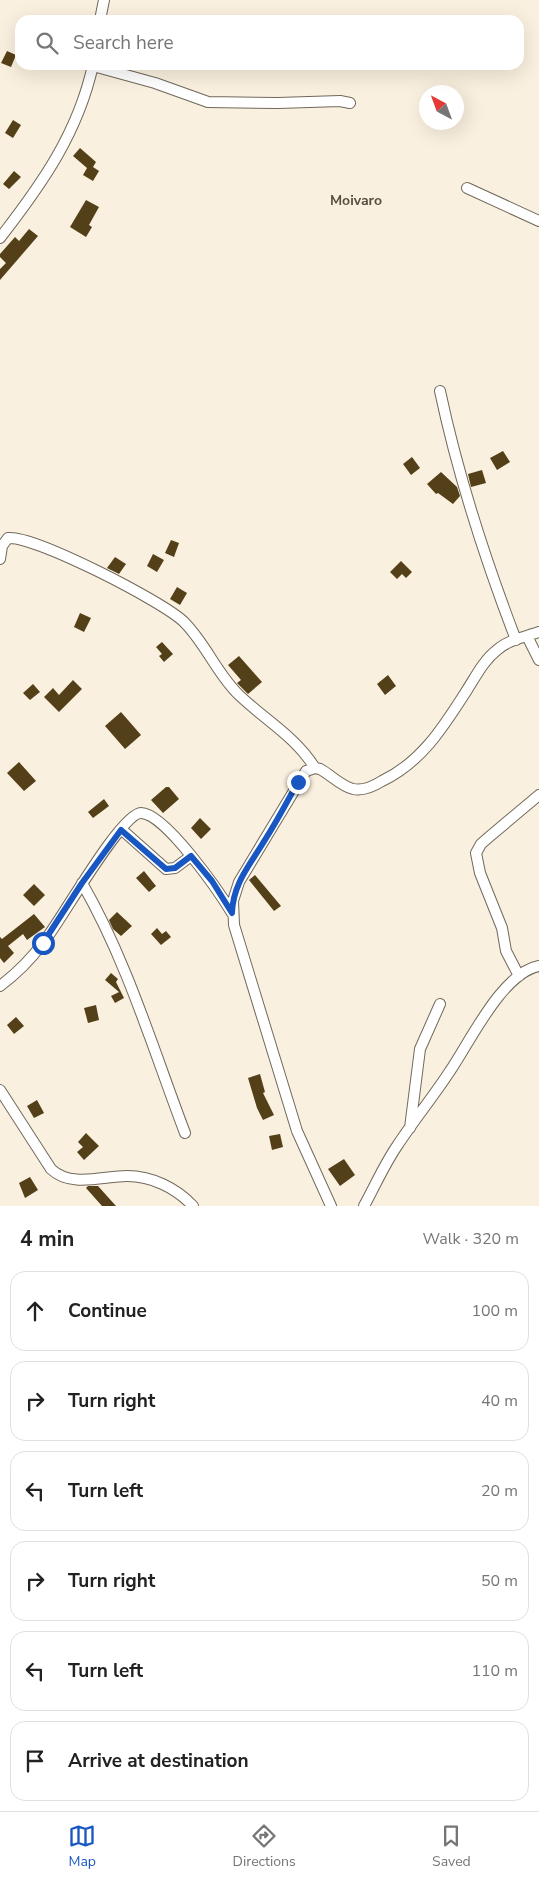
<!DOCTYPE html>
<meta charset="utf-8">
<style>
body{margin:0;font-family:"Nunito Sans",sans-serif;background:#f6f6f6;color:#222}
.compass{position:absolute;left:419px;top:85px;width:45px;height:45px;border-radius:50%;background:#fff;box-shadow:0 5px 20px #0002;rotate:319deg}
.stop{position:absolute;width:15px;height:15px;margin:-11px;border:4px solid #1857c2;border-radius:50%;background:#fff}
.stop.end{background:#1857c2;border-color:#fff;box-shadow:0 1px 5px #0008}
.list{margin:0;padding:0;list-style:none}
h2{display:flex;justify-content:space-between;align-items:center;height:65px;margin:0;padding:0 20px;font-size:21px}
h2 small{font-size:16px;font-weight:400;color:#767676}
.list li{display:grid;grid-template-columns:32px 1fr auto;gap:15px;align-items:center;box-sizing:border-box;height:80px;margin:0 10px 10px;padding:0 10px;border:1px solid #e0e0e0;border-radius:15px}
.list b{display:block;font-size:19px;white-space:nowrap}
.list em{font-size:16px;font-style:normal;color:#767676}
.icon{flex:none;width:28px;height:28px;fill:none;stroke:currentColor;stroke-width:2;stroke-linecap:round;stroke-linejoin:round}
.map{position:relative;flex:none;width:539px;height:1206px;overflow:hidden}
.search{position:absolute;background:#fff;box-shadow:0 5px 20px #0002;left:15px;right:15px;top:15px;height:55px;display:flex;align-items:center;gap:12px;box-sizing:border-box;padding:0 18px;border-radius:15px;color:#767676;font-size:19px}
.sheet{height:605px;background:#fff}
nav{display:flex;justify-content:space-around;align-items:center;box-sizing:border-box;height:70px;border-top:1px solid #e0e0e0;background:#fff;font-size:14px;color:#767676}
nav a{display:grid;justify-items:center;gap:2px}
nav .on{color:#1857c2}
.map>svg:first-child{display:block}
</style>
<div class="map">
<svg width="539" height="1206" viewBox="0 0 539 1206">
<rect width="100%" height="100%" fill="#faf0df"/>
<path fill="#544018" d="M7 51 16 55 11 67 1 63Z
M13 120 21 125 13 138 5 133Z
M80 148 96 162 93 167 99 171 93 181 83 175 87 168 73 156Z
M14 171 21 177 9 189 3 184Z
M86 200 99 207 89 225 92 227 86 237 70 227Z
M29 229 38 236 0 280V269L6 263 0 257V254L15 237 19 241Z
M503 451 510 462 497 470 490 458Z
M412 457 420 468 411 475 403 464Z
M482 470 486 483 471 487 468 474Z
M441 472 457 487 460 496 453 504 438 493 436 494 427 484Z
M171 540 179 543 174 557 165 553Z
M153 554 164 560 157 572 147 566Z
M115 557 126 564 119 574 107 568Z
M401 561 412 572 406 578 402 574 397 579 390 572Z
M177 587 187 593 180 605 170 599Z
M80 613 91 618 84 632 74 627Z
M162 642 173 654 164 662 159 656 162 654 156 647Z
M239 656 262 682 248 694 237 683 241 680 228 665Z
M388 675 396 686 385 695 377 684Z
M73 680 82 689 59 712 44 697 53 688 59 695Z
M33 684 40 692 30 700 23 693Z
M121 712 141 735 125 749 105 726Z
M19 762 36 781 24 791 7 773Z
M166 787H169L179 799 163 813 151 800Z
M104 799 109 806 93 818 88 812Z
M200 818 211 829 201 839 191 828Z
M144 871 156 886 149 892 136 878Z
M255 875 281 906 274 911 249 880Z
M34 884 45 895 34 906 23 895Z
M117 912 132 926 121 936 113 929 109 920Z
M34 914 45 927 27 940 23 934 8 946 14 953 4 963 0 958V937L2 939Z
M157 928 162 934 166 931 171 937 161 945 151 934Z
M111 973 118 979 116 982 124 998 115 1003 111 996 119 992 105 980Z
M96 1005 99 1020 88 1023 84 1008Z
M16 1017 24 1026 14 1034 7 1025Z
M260 1074 265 1092 263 1093 274 1115 263 1120 257 1108 248 1078Z
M37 1100 44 1113 34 1118 27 1106Z
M86 1133 99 1146 84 1160 77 1152 83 1147 78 1142Z
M280 1134 283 1147 272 1150 269 1136Z
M344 1159 355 1175 340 1186 328 1169Z
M30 1177 38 1190 25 1198 19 1183Z
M88 1186H98L116 1206H102L86 1188Z"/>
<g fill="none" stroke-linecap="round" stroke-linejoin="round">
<defs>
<path id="minor" d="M100 20 104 0
M93 66 155 83 208 102 278 103 340 101 350 103
M467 188 539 221
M0 238C42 184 78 133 93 65
M440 391C458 476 485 559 516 640
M0 559 2 546 8 538C34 535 164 602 184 622 206 644 217 674 239 695 265 720 296 737 315 768
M527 636 539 660
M121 829 166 869 175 868 191 856
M82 883C127 961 153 1049 185 1133
M519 976 506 951 502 928 480 873 476 853 481 844 489 837 539 795
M0 986C16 974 31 959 43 943 59 924 121 813 141 813 165 813 220 893 232 913
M0 1090 51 1169C71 1188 103 1176 127 1176 152 1176 176 1188 193 1206
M410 1128 420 1049 440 1004
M331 1206 297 1131 234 925 233 901 239 882 306 771 315 768 320 769C331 775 341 786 353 789 362 791 374 786 382 781 422 762 444 726 467 690 476 676 484 660 497 650 508 640 525 637 539 632
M364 1206C375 1186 384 1165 397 1146 414 1120 433 1097 450 1071 470 1042 502 973 539 966"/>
</defs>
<use href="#minor" stroke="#70685a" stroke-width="12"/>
<use href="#minor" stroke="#fff" stroke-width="10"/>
</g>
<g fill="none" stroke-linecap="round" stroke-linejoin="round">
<path stroke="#1857c2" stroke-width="6" d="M43 943 82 883 121 830 166 869 175 868 191 856 212 881 232 913C233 884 249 866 263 843 276 823 287 802 298 782"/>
</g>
<g text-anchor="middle" stroke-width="5" stroke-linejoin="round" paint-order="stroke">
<g font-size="14" font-weight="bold" fill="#574f41" stroke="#faf0df">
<text x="356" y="205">Moivaro</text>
</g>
</g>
</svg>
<svg class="compass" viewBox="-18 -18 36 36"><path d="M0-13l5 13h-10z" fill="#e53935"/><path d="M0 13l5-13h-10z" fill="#767676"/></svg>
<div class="stop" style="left:43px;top:943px"></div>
<div class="stop end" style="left:298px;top:782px"></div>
<div class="search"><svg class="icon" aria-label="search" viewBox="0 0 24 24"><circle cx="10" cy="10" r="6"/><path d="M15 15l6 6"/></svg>Search here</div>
</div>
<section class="sheet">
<h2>4 min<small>Walk · 320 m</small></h2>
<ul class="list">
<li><svg class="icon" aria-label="ahead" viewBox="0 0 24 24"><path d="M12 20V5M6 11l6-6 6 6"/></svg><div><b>Continue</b></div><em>100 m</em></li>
<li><svg class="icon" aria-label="right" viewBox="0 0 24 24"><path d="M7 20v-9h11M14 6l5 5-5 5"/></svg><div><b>Turn right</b></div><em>40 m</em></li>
<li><svg class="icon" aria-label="left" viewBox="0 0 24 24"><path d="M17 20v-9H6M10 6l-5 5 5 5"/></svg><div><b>Turn left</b></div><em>20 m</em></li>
<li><svg class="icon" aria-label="right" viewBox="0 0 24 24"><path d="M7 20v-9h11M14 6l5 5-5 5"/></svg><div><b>Turn right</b></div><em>50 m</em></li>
<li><svg class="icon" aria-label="left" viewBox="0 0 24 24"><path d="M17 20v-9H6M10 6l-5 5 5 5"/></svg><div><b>Turn left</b></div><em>110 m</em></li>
<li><svg class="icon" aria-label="arrive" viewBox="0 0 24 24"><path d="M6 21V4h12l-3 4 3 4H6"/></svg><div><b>Arrive at destination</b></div></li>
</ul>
</section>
<nav>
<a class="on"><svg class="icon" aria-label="map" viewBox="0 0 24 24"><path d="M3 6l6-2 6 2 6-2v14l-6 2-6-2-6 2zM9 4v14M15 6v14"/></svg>Map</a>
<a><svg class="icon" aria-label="directions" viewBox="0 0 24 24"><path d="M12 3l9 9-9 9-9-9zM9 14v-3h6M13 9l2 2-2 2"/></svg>Directions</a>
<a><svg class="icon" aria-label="saved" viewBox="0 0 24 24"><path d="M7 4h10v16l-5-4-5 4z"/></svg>Saved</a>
</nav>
